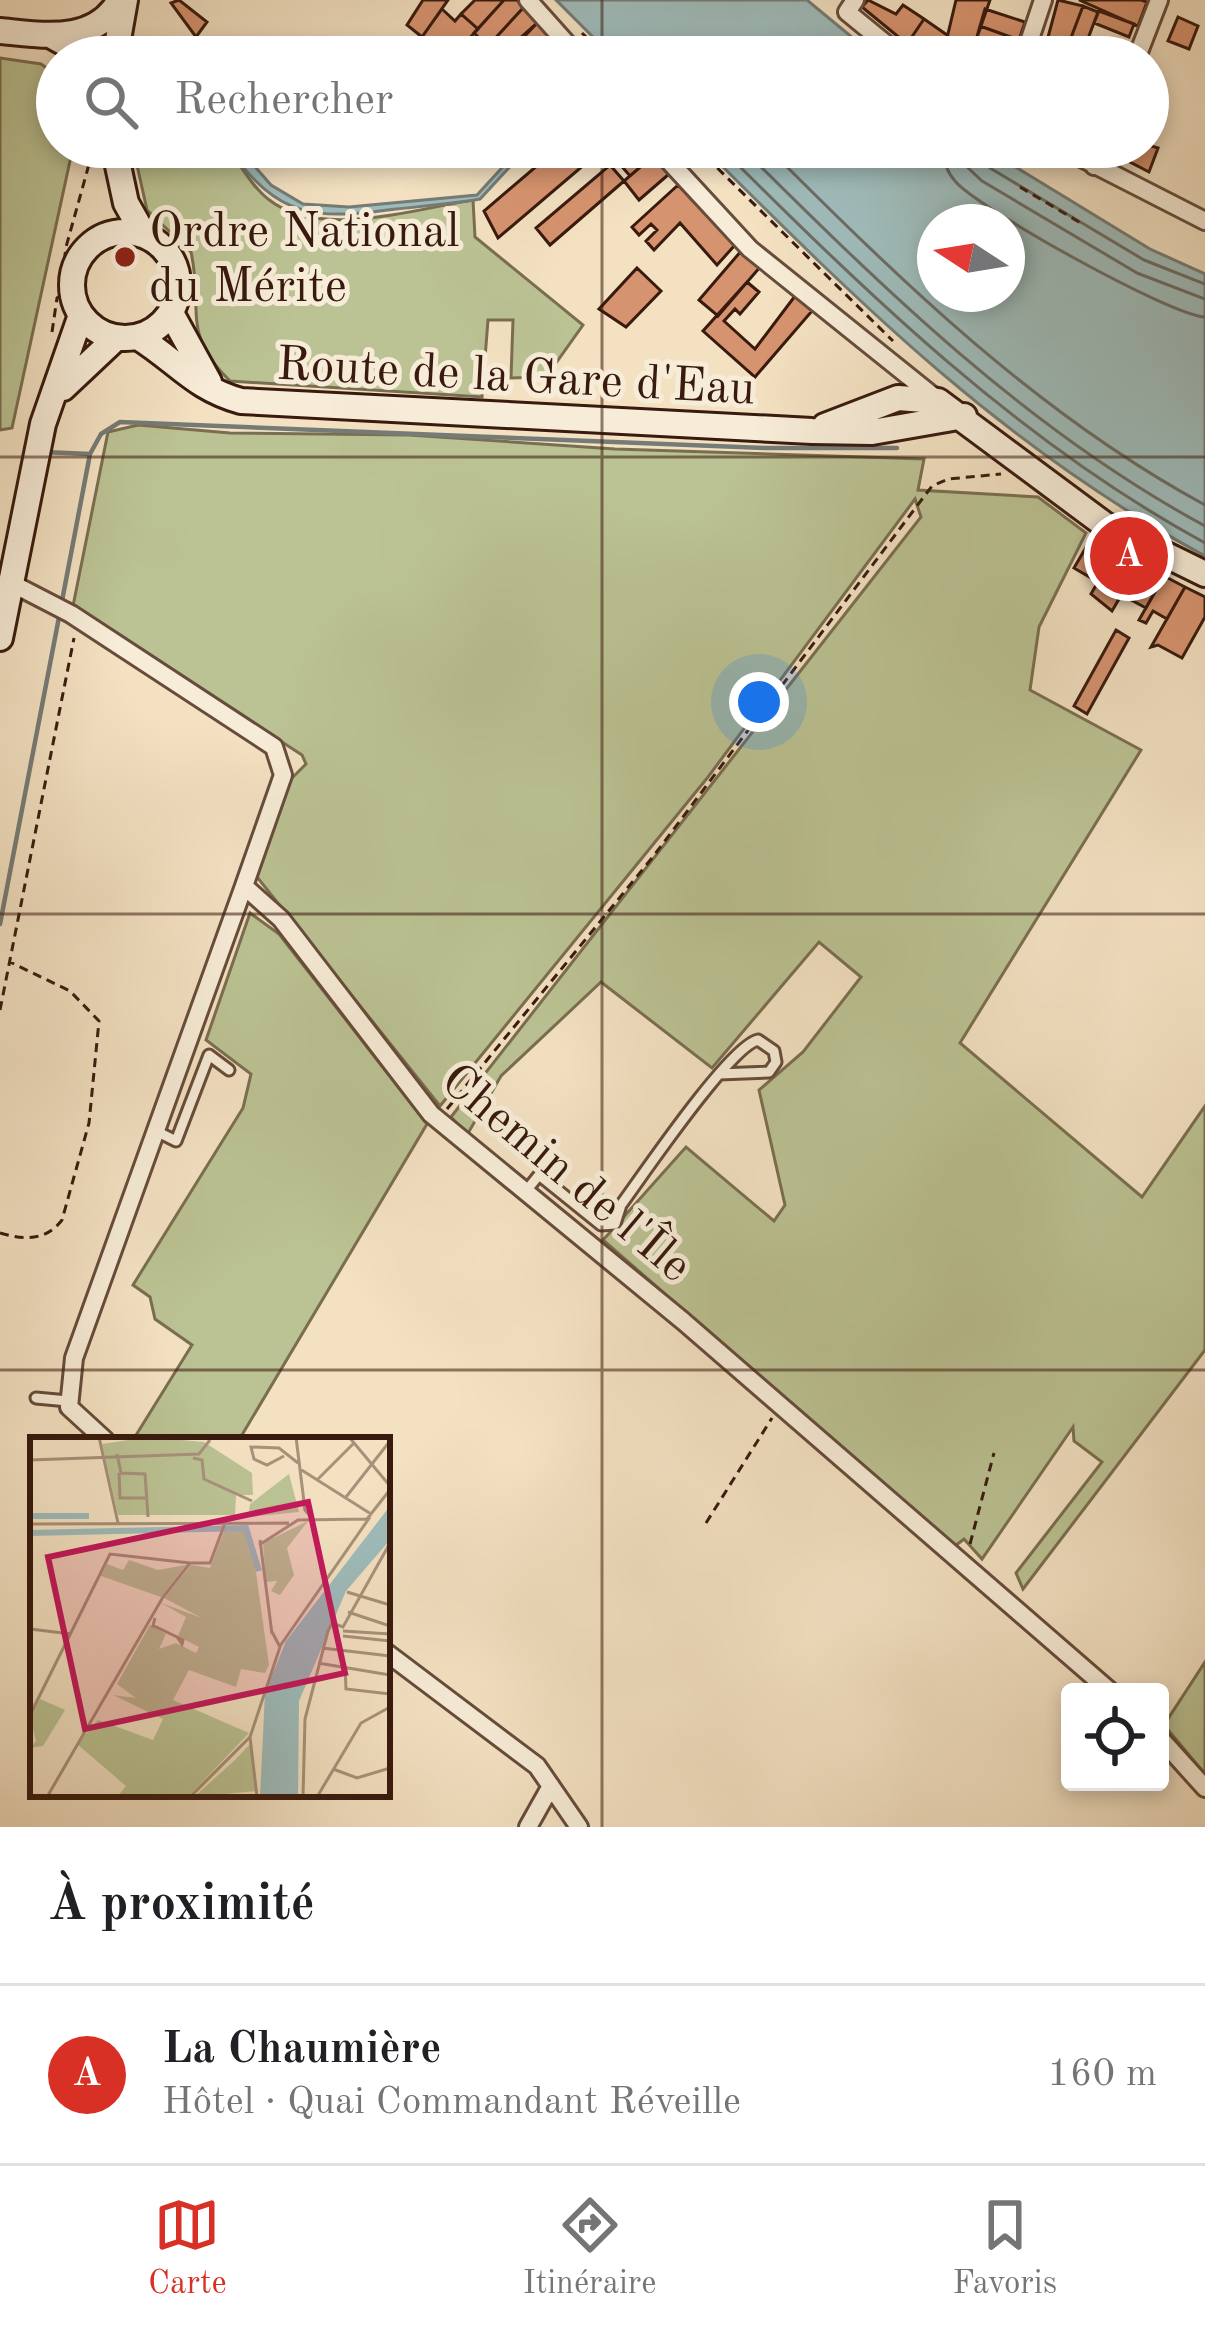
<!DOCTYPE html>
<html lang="fr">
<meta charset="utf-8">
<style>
body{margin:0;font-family:"Old Standard TT",serif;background:#f6f6f6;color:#202124}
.controls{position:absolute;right:36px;bottom:36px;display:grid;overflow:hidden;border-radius:12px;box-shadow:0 6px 18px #0003}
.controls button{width:108px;height:108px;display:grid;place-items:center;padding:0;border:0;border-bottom:3px solid #e0e0e0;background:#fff;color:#202124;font:60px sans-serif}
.compass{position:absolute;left:917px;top:204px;width:108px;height:108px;border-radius:50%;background:#fff;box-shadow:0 6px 18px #0003;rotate:282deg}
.you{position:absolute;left:759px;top:702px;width:42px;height:42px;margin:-30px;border:9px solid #fff;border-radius:50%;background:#1a73e8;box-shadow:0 0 0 18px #1a73e833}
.badge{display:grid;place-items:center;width:78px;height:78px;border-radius:50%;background:#d93025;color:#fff;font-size:39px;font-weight:700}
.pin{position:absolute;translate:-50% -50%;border:6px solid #fff;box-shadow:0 3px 12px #0006}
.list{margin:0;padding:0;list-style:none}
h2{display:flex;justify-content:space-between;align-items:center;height:156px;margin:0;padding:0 48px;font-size:51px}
h2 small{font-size:39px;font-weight:400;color:#757577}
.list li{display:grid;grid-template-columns:78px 1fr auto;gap:36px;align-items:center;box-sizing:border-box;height:180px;padding:0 48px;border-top:3px solid #e0e0e0}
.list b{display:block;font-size:45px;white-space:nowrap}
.list p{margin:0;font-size:39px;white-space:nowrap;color:#757577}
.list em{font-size:39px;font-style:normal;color:#757577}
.icon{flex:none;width:66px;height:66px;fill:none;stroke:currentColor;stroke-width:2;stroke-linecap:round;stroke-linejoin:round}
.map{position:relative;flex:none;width:1205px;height:1827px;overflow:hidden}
.search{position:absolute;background:#fff;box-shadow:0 6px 18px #0003;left:36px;right:36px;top:36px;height:132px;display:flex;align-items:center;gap:30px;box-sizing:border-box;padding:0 42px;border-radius:66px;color:#757577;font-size:45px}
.sheet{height:336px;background:#fff}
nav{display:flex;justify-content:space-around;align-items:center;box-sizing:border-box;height:168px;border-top:3px solid #e0e0e0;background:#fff;font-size:33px;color:#757577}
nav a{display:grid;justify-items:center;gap:6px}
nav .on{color:#d93025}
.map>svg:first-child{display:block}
</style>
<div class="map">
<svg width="1205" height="1827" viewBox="0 0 1205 1827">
<rect width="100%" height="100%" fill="#f3e1c2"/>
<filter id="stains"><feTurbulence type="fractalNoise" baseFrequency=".00167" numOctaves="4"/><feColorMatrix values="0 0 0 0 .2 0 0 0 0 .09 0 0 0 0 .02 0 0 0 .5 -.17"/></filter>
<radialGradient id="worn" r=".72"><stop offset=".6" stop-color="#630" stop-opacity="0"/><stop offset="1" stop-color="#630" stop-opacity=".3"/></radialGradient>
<path fill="#bbc293" stroke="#7a6e50" stroke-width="3" d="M0 58 41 64 57 75V147H73L12 428 0 430Z
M133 147H226C240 163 251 186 268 199 319 240 414 209 473 200L475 237 583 325 546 377 511 378 513 320H488L482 397 230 381C180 332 204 311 191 252L147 210Z
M138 425 230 433 409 435 615 449 924 459 918 490 1038 497 1086 533 1039 627 1030 690 1141 750 960 1043 1142 1197 1205 1106V1350L1023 1589 1016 1573 1102 1462 1074 1441 1073 1427 982 1559 964 1539 955 1546 603 1240 686 1147 774 1221 785 1205 759 1090 803 1052 861 977 819 942 712 1068 601 982 501 1076 467 1135 451 1117 921 517 915 499 708 777 440 1106 257 877 289 781 306 764 302 755 73 606 108 432Z
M250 913 279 934 427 1124 239 1440H133L192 1345 155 1319 150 1297 133 1285 243 1108 251 1074 206 1040Z
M1205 1662V1774L1164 1725Z"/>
<path fill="#9ebcbb" stroke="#757b76" stroke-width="3" fill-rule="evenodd" d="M556 0H807L876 57H613Z
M228 147H238L271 185 303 204 349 207 477 195 521 147H528L480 199C452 204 424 206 396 209 315 220 278 219 228 147Z
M703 147H983L1150 249 1205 274V556C1006 449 861 305 703 147ZM935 222H1007V294H935Z"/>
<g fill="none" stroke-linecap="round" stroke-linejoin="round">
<path stroke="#6b6b64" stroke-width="3" d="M720 147C870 296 1018 441 1205 543
M741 147C884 289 1026 429 1205 526
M767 147C901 281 1037 414 1205 505
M943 147C943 160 946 171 955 181 977 208 1171 316 1205 317
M961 147 965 165 982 181 1137 273 1205 299
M976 147 990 168 1144 260 1205 284"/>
<path stroke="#757b76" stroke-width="4.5" d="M43 452 90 454
M62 601 90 454 101 434 120 422 765 448H897
M0 924 60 612"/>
</g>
<path fill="#d6936f" stroke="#381a0e" stroke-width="3" d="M179 0 207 22 196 37 171 3Z
M423 0H448L422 37 407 25Z
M475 0H504L478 29 461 14Z
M504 0H517L524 7 488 46 474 33Z
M868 0 896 14 903 5 924 19 907 44 862 7Z
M956 0H990L973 49 947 38Z
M1058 0 1083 6 1066 51 1047 41Z
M1079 0H1141L1147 2 1138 26Z
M1083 6 1098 12 1081 57 1066 51Z
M524 7 538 22 499 57 488 46Z
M442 9 455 21 461 14 478 29 452 57H443L422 37Z
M985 9 1025 22 1019 40 980 26Z
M1099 11 1134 24 1129 37 1094 23Z
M1178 17 1198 26 1189 49 1168 41Z
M924 19 947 35 942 57 907 44Z
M538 22 549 35 528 57H513L509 53Z
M980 26 1019 40 1014 57H985L973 51Z
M549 35 570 57 533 52Z
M947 38 973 49 971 57H942Z
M1148 145 1158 148 1149 172 1130 162 1136 147Z
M559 147H605L498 238 484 211Z
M633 147H646L653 156 630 176 617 161Z
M653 156 669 174 639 200 624 181Z
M610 165 624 181 550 245 536 228Z
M678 185 735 245 717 265 680 223 654 250 646 241 657 230 651 224 639 235 632 227Z
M742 250 761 266 718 316 699 300Z
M637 268 661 291 626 327 599 309Z
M747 282 759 292 740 314 735 309 724 321 755 349 795 296 812 311 755 377 703 331Z
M1092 537 1140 563 1112 611 1091 594 1098 582 1074 568Z
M1140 563 1164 576 1146 608 1122 595Z
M1164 576 1185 587 1167 619 1153 611 1146 623 1139 620Z
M1185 587 1205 597V617L1182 658 1158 645 1151 647Z
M1116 630 1129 638 1087 714 1074 706Z"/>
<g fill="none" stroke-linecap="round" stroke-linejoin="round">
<defs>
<path id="service" d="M158 1132 176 1141 209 1055 229 1070
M526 1191 539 1175 601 1225 615 1224 621 1205C643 1175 730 1046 758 1040L774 1051 776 1062 769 1072 719 1074
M36 1398 68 1401"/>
<path id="minor" d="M528 0 579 57
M855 0 847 12 902 57
M1024 57 1043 0
M1137 57 1159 0
M656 147 750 249 938 400
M1060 147 1205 221
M1094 166 1101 147
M11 583 71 614 274 747 283 775 244 886 281 919 431 1114 683 1321 1111 1692
M105 1440 69 1407 74 1358 244 886
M387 1653 537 1766 579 1827
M1160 1738 1205 1788
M528 1827 551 1786"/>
<path id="secondary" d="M0 31C43 35 95 45 120 0
M52 36 90 57
M115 57 125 0
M114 147 126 203 144 235
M72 285a53 53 0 1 1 106 0a53 53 0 1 1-106 0Z
M171 313 209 382
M138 337C178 362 194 388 241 401L812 431 872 432 964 416
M63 388 115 339
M825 426 898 398 938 401 1105 525 1205 574
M0 638 43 424 81 315"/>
</defs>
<use href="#service" stroke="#674c3b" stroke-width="15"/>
<use href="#minor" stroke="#674c3b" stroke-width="22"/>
<use href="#secondary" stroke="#381a0e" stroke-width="30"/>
<path stroke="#381a0e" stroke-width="3" stroke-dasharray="9 6" stroke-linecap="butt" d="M582 33 607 57
M696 147 893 341
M1023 147 1051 162
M1020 187 1084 225
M73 272 64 263 66 247 93 150
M52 332 57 298 72 287
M0 1010 74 638
M447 1109 652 858 932 486 948 479 1001 474
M0 1233C24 1240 46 1241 62 1220L89 1123 99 1021 70 991 10 962
M706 1523 772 1418
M970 1544 994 1453"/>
<use href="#service" stroke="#f7ecd7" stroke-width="9"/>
<use href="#minor" stroke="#f7ecd7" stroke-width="16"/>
<use href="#secondary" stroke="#f7ecd7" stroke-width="24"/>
</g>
<path fill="none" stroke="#381a0e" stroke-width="3" stroke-opacity="0.55" d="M602 0V57M602 147V1827M0 457H1205M0 914H1205M0 1370H1205"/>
<circle fill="#8f2418" stroke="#f7ecd7" stroke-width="4.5" cx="125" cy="257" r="12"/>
<g text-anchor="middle" stroke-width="10" stroke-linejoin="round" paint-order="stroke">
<g font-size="48" fill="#381a0e" stroke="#f7ecd7" text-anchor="start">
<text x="149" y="246">Ordre National<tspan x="149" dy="55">du Mérite</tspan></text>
</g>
<g font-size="48" fill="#381a0e" stroke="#f7ecd7">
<text transform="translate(516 374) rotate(3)" y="17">Route de la Gare d'Eau</text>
<text transform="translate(568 1171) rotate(40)" y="17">Chemin de l'Île</text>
</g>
</g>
<g transform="translate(30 1437)">
<rect width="360" height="360" fill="#f3e1c2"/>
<path d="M118 0 174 5 222 36 223 58H206L205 78H88L72 7ZM259 37 269 75 218 80 220 67ZM278 84 257 111 264 138 250 158 241 154 247 144 236 145 233 106ZM220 93 239 228 235 236 211 232 206 250 159 233 143 263 219 296 158 360H87L96 349 47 307 68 283 123 303 133 282 83 258 106 261 87 247 120 188 136 197 129 212 146 206 166 216 169 210 148 199 156 180 131 166 172 181 134 161 161 128 180 131 194 94ZM99 123 128 133 156 128 131 160 71 139 77 127 93 133ZM10 262 35 273 13 309 0 311 6 304 0 280ZM220 307 226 354 164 360 205 323Z" fill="#bbc293"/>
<path d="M360 69V103L316 154 269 264 268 360H230L235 256 256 204Z" fill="#9ebcbb"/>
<path fill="none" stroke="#9ebcbb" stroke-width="6" d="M0 79H59M0 96 216 91 229 134"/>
<path fill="none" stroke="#a8917a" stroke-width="3" d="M69 0 88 86M266 0 275 73 283 82M319 0 360 49M87 17 91 36 115 37 118 80M254 19 237 28 224 22 221 10 249 11 268 26M163 21 172 23 174 42 222 64M0 23 169 17 180 3M270 32 341 77M89 36 90 61H115M287 43 324 6M316 60 360 4M0 87 259 86M230 103 242 197M229 108 268 83 337 82 359 54M317 155 360 168M318 175 360 189M125 181 123 189 126 190 147 200 153 203 152 207 147 200M0 192 41 197M313 194 360 197M313 199 360 204M250 209 340 80M292 211 360 219M288 226 360 238M315 230 316 252 360 257M0 278 80 117 160 126M220 300 227 360M303 332 327 341 360 331M17 360 133 160 160 126H180L195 86M160 360 220 300 250 210 241 193M273 360 275 282 298 194 302 186 313 190 360 106M287 360 331 286 360 270"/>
<path fill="#c2185b" fill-opacity="0.15" stroke="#c2185b" stroke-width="6" d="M278 65 315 236 55 292 18 120Z"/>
<rect width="360" height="360" fill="none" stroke="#381a0e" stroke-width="6"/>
</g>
<rect width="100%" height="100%" filter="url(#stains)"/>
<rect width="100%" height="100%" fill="url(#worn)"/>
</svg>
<div class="controls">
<button><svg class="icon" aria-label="locate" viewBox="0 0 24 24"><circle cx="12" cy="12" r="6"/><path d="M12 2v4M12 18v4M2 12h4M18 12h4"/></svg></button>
</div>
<svg class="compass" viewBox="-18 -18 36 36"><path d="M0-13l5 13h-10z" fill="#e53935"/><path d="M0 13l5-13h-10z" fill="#757577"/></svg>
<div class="you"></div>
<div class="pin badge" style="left:1129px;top:556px">A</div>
<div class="search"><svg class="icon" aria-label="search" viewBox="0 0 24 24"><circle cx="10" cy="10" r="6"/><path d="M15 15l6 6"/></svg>Rechercher</div>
</div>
<section class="sheet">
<h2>À proximité<small></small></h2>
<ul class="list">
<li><span class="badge">A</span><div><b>La Chaumière</b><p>Hôtel · Quai Commandant Réveille</p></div><em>160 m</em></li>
</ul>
</section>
<nav>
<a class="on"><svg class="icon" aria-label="map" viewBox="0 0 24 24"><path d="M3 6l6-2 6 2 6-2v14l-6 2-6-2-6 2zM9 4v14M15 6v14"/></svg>Carte</a>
<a><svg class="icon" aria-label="directions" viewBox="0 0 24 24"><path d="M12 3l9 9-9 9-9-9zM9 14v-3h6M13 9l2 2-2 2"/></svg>Itinéraire</a>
<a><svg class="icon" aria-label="saved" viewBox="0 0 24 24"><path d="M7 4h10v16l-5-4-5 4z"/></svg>Favoris</a>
</nav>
